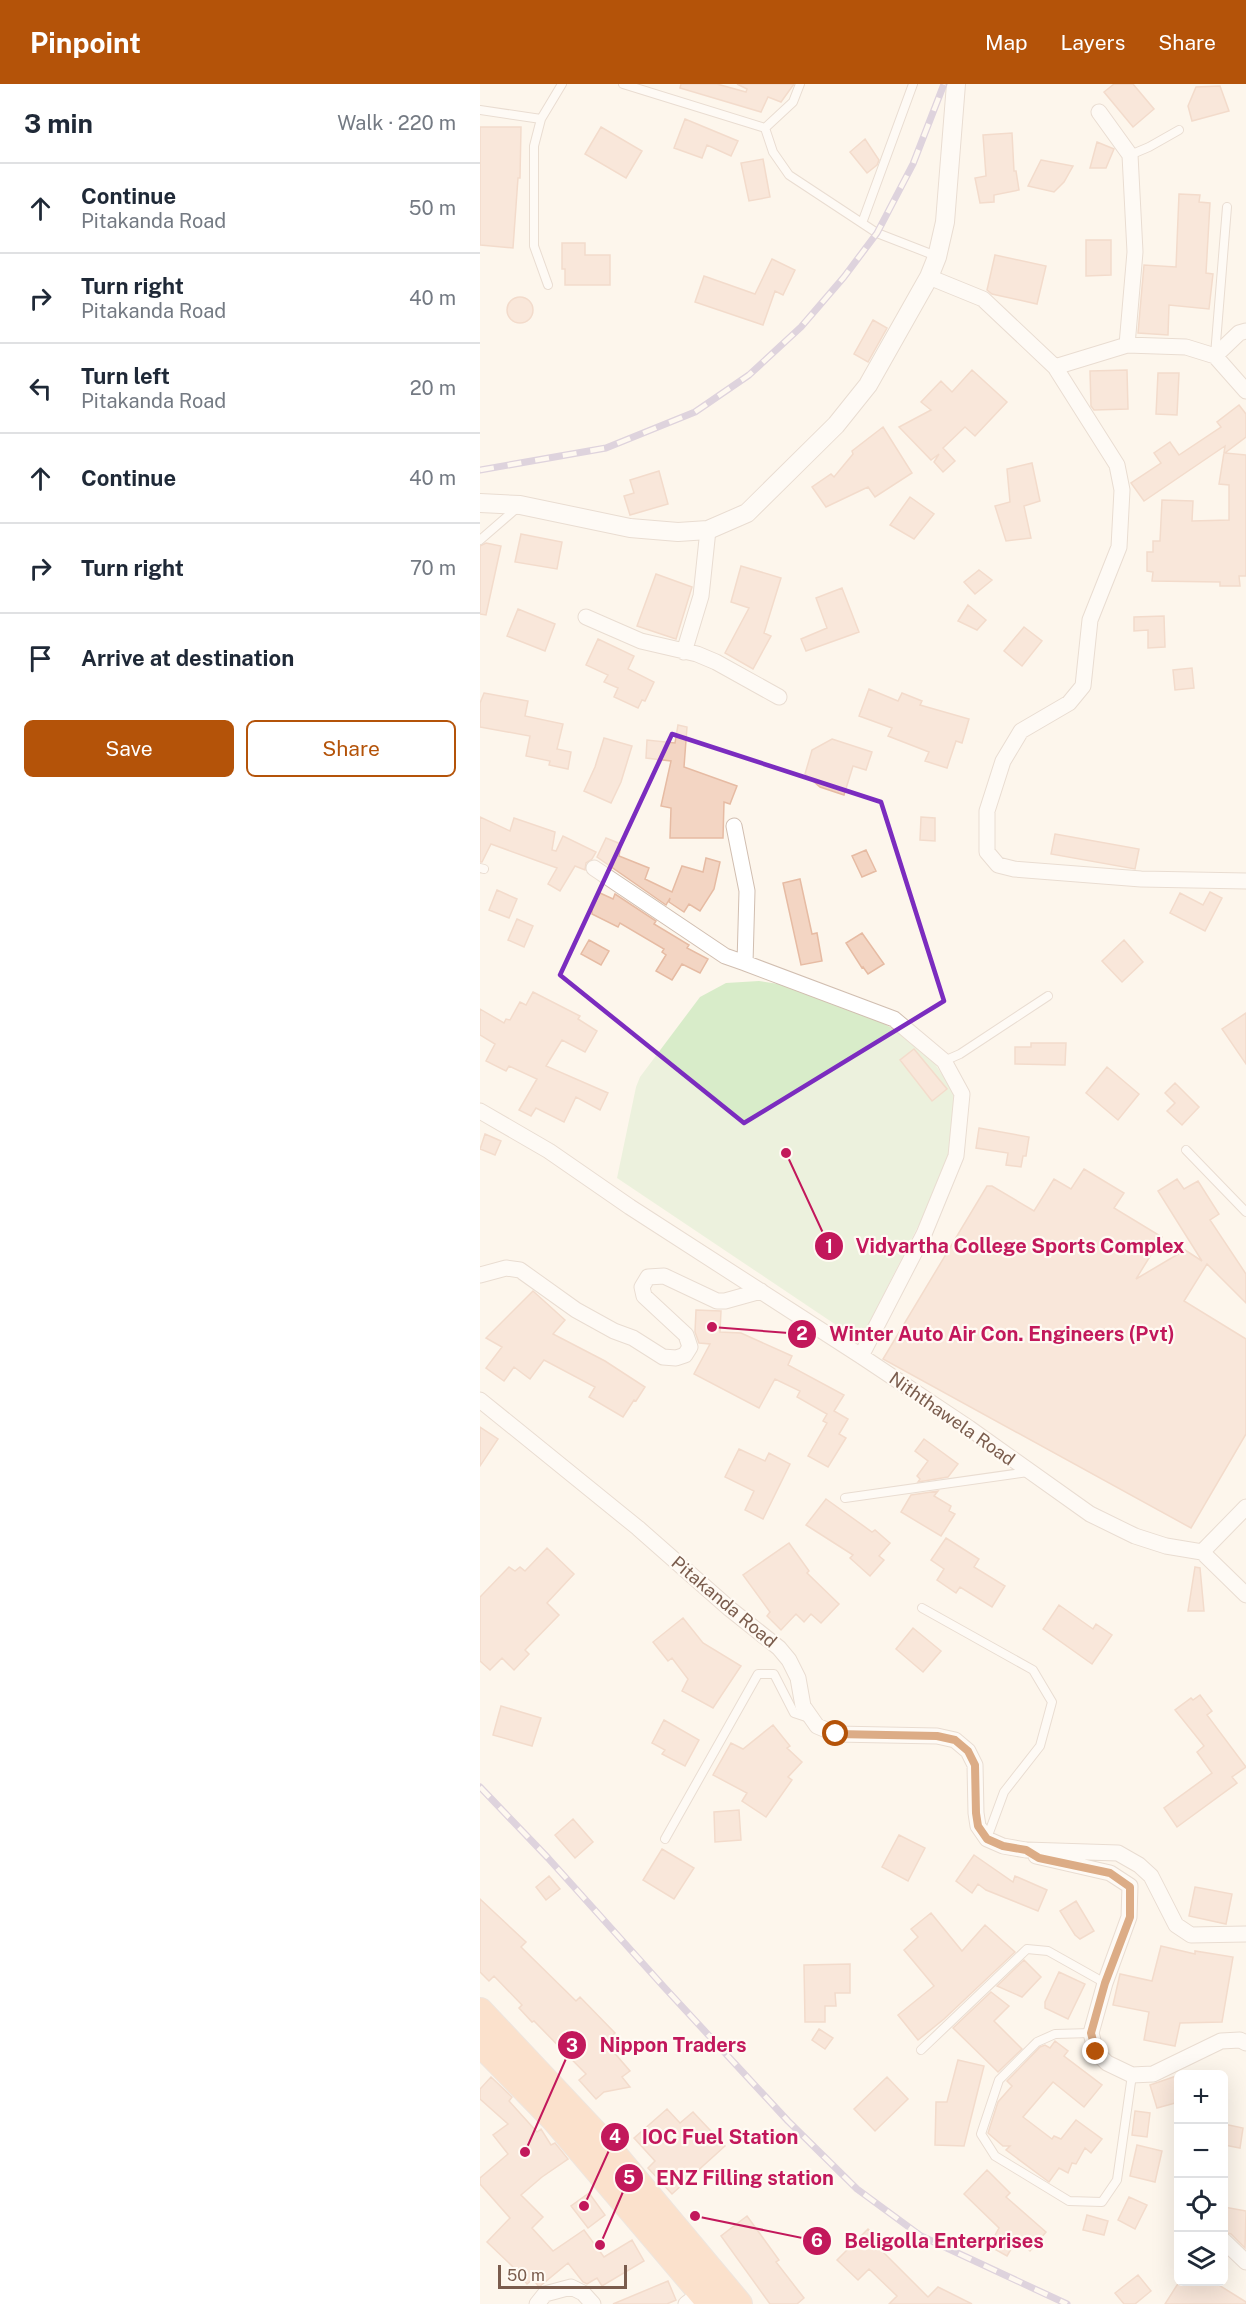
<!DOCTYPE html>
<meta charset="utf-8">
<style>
body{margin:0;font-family:"Public Sans",sans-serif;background:#f6f6f7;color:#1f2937}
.controls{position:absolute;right:18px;bottom:18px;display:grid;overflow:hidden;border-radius:9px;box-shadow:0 6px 24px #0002}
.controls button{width:54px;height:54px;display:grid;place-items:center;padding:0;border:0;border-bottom:2px solid #e0e1e3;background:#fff;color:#1f2937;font:30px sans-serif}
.scale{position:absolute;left:18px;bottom:15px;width:129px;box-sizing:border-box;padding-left:6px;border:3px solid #7a5c4d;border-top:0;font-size:16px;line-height:21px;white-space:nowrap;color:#7a5c4d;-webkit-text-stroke:4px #fffaf3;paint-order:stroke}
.stop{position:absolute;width:18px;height:18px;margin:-14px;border:4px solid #b45309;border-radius:50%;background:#fff}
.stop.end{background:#b45309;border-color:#fff;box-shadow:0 2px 6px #0008}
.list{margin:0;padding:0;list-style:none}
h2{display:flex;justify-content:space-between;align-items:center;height:78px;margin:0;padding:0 24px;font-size:26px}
h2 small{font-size:20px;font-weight:400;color:#747a83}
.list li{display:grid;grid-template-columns:39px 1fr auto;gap:18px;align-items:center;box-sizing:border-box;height:90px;padding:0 24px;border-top:2px solid #e0e1e3}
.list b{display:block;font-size:22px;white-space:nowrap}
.list p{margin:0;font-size:20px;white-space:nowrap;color:#747a83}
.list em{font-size:20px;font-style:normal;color:#747a83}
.actions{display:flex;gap:12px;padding:18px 24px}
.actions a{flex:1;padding:14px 0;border:2px solid #b45309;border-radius:9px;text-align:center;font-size:21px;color:#b45309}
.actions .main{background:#b45309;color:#fff}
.icon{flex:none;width:33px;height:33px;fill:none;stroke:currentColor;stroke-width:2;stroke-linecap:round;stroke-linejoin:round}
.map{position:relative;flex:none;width:766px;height:2220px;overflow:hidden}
header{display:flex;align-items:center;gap:36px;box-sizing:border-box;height:84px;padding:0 30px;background:#b45309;color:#fff}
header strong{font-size:28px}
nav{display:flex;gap:33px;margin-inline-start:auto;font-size:21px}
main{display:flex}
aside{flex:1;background:#fff}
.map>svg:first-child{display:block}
</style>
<header>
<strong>Pinpoint</strong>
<nav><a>Map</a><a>Layers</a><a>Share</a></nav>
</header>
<main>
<aside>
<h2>3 min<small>Walk · 220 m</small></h2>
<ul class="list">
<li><svg class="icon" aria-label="ahead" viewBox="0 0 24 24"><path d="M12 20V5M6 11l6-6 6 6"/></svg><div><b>Continue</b><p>Pitakanda Road</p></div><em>50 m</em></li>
<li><svg class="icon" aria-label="right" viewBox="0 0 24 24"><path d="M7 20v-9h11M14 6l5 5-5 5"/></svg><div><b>Turn right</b><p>Pitakanda Road</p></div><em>40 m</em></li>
<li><svg class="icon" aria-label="left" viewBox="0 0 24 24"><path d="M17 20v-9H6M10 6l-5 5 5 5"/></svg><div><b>Turn left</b><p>Pitakanda Road</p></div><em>20 m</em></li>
<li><svg class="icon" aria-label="ahead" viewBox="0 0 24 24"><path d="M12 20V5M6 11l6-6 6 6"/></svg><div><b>Continue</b></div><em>40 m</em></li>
<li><svg class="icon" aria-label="right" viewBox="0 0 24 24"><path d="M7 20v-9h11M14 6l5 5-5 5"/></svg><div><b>Turn right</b></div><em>70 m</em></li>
<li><svg class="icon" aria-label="arrive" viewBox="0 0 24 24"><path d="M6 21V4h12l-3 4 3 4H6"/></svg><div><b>Arrive at destination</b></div></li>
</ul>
<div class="actions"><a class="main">Save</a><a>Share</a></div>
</aside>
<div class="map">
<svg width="766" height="2220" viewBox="0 0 766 2220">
<rect width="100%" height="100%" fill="#fdf6ec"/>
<path fill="#d8ecc9" d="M279 897 312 902 368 920 426 952 453 977 477 1013 478 1025 466 1087 380 1257 137 1094 156 1003 160 993 220 913 246 899Z"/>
<path fill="#f3d5c3" stroke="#e6bba3" stroke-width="1.5" d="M201 0H237L266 8 267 5 257 0H314L301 18 288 13 281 28 200 4Z
M634 0H653L674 25 653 43 624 8Z
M740 2 749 27 712 37 708 22 716 3Z
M205 35 258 57 251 72 227 61 222 74 194 64Z
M0 43H41L40 94H38L33 164 0 161Z
M121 43 162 67 146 94 105 70Z
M532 49 534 87H536L539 106 514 111V118L500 119 495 94 506 92 503 51Z
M385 55 399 76 397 81 387 89 370 68Z
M617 58 634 65 626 84H610Z
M283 75 290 113 269 117 261 79Z
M561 76 593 82 584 98 574 108 548 102Z
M699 110 720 111 719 118 730 119 726 189 733 190 729 225 689 221 688 251 658 249 664 181 696 183Z
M606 156H631V191L606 192Z
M82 159H105V171H130V201H85V185H82Z
M515 171 566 182 557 220 512 210 507 206Z
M292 175 315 186 303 211 295 207 283 241 215 218 224 192 275 210Z
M27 226a13 13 0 1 1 26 0a13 13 0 1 1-26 0Z
M393 236 407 244 388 278 374 270Z
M492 286 527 318 495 352 485 343 463 364 475 377 463 388 454 378 459 370 451 376 419 343 451 326 441 318 461 297 472 308Z
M647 286 648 325 614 326 611 322 610 287Z
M678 289H699L697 331 676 330Z
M759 321 766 330V353L745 369 766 371V492H759L760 502H740V498L672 497 673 488 667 487V468H673V457H680L682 416 713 417 712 437 749 436V401L739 400 745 362 664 417 651 399 681 379 674 369 690 358 699 371 741 343 737 338Z
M403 343 432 389 395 413 388 403 346 423 332 403 351 390 354 393 373 370 372 367Z
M552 379 560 417 544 422 551 454 526 457 515 422 530 418 527 385Z
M179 387 188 420 150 431 144 412 154 409 150 396Z
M430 413 454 430 434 455 410 441Z
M41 450 82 458 77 485 35 478Z
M6 459 21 462 6 531 0 530V462Z
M261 482 301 494 284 549 291 552 273 585 245 569 269 524 251 518Z
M499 486 512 496 495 510 484 498Z
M176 490 212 503 196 555 157 542Z
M362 504 379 548 326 567 321 555 347 544 336 514Z
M488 521 506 536 497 546 478 537Z
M38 525 75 540 65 567 27 552Z
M684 532 685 563 668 564V546L654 547V533Z
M544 543 562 557 542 582 524 567Z
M118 555 154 572 148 585 174 598 165 617 162 616 158 624 134 613 138 604 124 598 128 591 106 581Z
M712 584 714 604 695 606 693 586Z
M389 605 418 617 422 609 442 617 440 621 489 635 482 659 476 657 467 684 445 677 449 668 408 652 412 644 379 632Z
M4 609 48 617 45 632 83 640 77 665 91 668 88 685 69 681 70 677 46 672 50 652 0 643V619Z
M198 641 207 643 204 683 257 702 250 720 244 718 243 754H190L191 724 181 722 191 677 166 674 167 656 195 659Z
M124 654 152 662 141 698 131 719 104 707 115 683Z
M352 655 392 668 386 686 373 682 364 711 340 703 325 690 332 666Z
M0 733 30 747 34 734 75 748 72 766 76 767 83 752 116 768 112 775 106 779 105 786 95 782 80 807 68 800 77 784 11 760 2 778H0Z
M441 733 455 734V757L440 756Z
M575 750 659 765 655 785 571 770Z
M126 754 141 760 139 772 169 784 165 795 192 808 202 782 223 788 226 774 240 778 234 805 220 827 209 820 204 828 189 818 190 814 186 821 117 773Z
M386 766 396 787 382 793 372 772Z
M320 795 332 850 337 849 342 877 321 881 303 799Z
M17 806 37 815 29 834 9 826Z
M730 808 742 814 725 847 690 829 700 809 723 821Z
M120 809 133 815 135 810 176 837 174 840 209 861 207 864 228 875 220 889 202 880 192 896 176 887 186 871 182 868 184 865 140 839 138 843 112 830V824Z
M37 835 53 842 44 863 28 856Z
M382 849 404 880 388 890 383 883 382 884 366 859Z
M109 856 129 867 121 881 101 870Z
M644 856 663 878 642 898 622 877Z
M53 908 100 932 98 935 117 947 105 968 82 956 66 982 128 1009 120 1026 96 1013 84 1038 56 1024 51 1032 39 1026 57 995 29 982 26 987 6 977 15 960 0 951V925L24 939 26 935 30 936 40 918 46 921Z
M766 929V980L742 945Z
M551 959H586L585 981 535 980V963H551Z
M434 965 467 1005 452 1017 420 976Z
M627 983 659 1010 638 1036 606 1009Z
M695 999 719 1023 702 1041 687 1027 695 1019 685 1009Z
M499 1044 549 1053 546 1072H543L541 1083 526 1081 528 1069 496 1064Z
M5 1050 21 1057 15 1071 0 1065Z
M604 1085 644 1109 634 1124 682 1153 656 1195 705 1166 722 1177 678 1107 697 1095 704 1105 718 1097 739 1130 730 1136 766 1190V1219L727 1180 704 1217 766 1255V1350L711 1444 403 1275 507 1102H512L554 1127 574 1095 591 1105Z
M53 1207 85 1236 73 1250 125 1277 165 1303 156 1317 154 1316 143 1333 109 1313 115 1303 64 1276 50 1295 34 1283 24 1297 6 1284 22 1263 6 1254Z
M216 1226 241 1227 240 1248 261 1249 312 1272 308 1281 364 1311 354 1327 368 1335 359 1350 366 1354 348 1383 328 1372 347 1339 343 1337 347 1330 317 1313 320 1307 295 1295 279 1324 214 1290 230 1260 219 1259 215 1248Z
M0 1343 18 1355 0 1382Z
M444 1355 478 1380 468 1393 438 1398 440 1395 437 1392 448 1377 435 1367Z
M259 1365 285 1377 289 1369 310 1380 283 1435 265 1426 274 1407 245 1393Z
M458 1407 454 1412 471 1422 469 1427 475 1430 461 1452 421 1428 431 1411Z
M346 1415 392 1448 395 1446 410 1459 399 1472 404 1476 390 1492 370 1474 373 1471 326 1441Z
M466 1454 499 1475 494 1483 525 1502 512 1523 480 1503 476 1509 457 1496 464 1485 451 1476Z
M309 1459 329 1487 327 1489 359 1520 341 1539 331 1530 324 1538 316 1530 301 1546 287 1532 290 1528 263 1491Z
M67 1464 94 1490 67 1519 79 1531 45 1566 49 1570 34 1586 22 1574 10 1586 0 1577V1513L29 1483 35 1487 40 1483 45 1487Z
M715 1483 720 1484 724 1527H708Z
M579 1521 613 1545 616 1540 632 1551 612 1580 563 1545Z
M203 1534 223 1559 261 1582 233 1624 202 1607 208 1595 192 1574 188 1577 173 1558Z
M433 1544 461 1567 443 1588 416 1565Z
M720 1611 732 1627 727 1631 766 1683 752 1693 757 1699 697 1743 684 1724 732 1689 717 1668 724 1662 695 1626 711 1614 713 1616Z
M21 1622 61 1634 52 1662 13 1651Z
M184 1636 219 1656 205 1682 182 1670 185 1666 172 1659Z
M293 1641 310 1662 307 1664 322 1678 308 1693 312 1696 286 1733 262 1717 267 1709 233 1691 251 1659 263 1665Z
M259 1726 261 1756 235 1758 234 1728Z
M93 1735 113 1758 95 1774 75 1751Z
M419 1751 445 1764 428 1797 402 1783Z
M182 1765 214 1784 194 1815 163 1796Z
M494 1771 533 1798 535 1792 567 1806 558 1827 506 1806 498 1800 492 1809 476 1797Z
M69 1792 80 1805 66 1816 56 1803Z
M715 1803 752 1810 746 1840 709 1832Z
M0 1815 46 1858 41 1863 96 1917 100 1913 135 1949 125 1958 150 1987 142 1993 150 2003 124 2008 116 2015 99 1996 106 1990 54 1937 52 1938 39 1924 42 1921 14 1892 9 1897 0 1888Z
M596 1817 614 1847 600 1855 595 1851 580 1827Z
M451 1829 482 1867 505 1841 535 1868 464 1935 438 1956 418 1931 454 1902 424 1866 438 1853 431 1845Z
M681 1862 715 1870V1867L753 1873 742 1938 700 1939 695 1962 664 1956 669 1928 633 1921 640 1890 672 1897Z
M544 1876 561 1893 542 1913 517 1902Z
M370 1880V1909H355L356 1922H345V1938H325L324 1881Z
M579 1888 605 1900 588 1935 565 1924V1918Z
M511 1908 529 1922 514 1937 542 1965 518 1988 473 1944Z
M339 1945 353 1954 345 1965 332 1956Z
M575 1957 588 1967 584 1972 622 2001 604 2023 573 1998 543 2033 572 2055 574 2052 581 2055 596 2036 622 2055 611 2069 605 2064 596 2080 592 2079 588 2089 579 2084 569 2098 526 2066 530 2062H523L508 2049 518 2018 532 2002 527 1997 560 1963 565 1961 570 1964Z
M478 1976 504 1982 484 2062 455 2061 456 2018H467Z
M699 1991V2018L677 2024 670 2001Z
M11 1993 32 2013 29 2017 57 2048 61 2045 71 2061 75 2059 88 2075 62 2093 41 2111 63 2133 52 2144 73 2167 104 2146 124 2173 152 2156 164 2177 122 2202 117 2194 107 2200 103 2198 88 2179 59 2203 53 2195 47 2200 32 2182 7 2158 30 2134 0 2100V2094L28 2070 13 2051 28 2040 0 2015V2005Z
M407 1993 428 2015 395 2047 374 2025Z
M187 2025 200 2039 213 2028 245 2062 192 2110 168 2084 175 2077 154 2054Z
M655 2027 670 2029 667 2053 652 2051Z
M744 2040 763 2044 760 2064 744 2061Z
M657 2061 682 2067 675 2098 650 2092Z
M507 2086 530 2109 526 2113 566 2148 550 2167 537 2155 527 2172 509 2162 519 2144 484 2110Z
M109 2109 125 2131 108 2144 91 2122Z
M649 2113 667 2121 655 2145 638 2136Z
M744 2123 766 2127 765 2164 751 2150 744 2148Z
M607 2131 628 2137 624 2151 603 2146Z
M267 2132 299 2176 296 2178 324 2214 317 2220H290L241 2152Z
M388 2145 408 2165 404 2169 448 2213 458 2203 492 2220H409L417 2212 389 2185 378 2196 357 2176Z
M658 2191 671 2207 655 2220H644L635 2209Z
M188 2197 196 2216 187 2220H133Z
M699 2198H734L766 2218V2220H685Z"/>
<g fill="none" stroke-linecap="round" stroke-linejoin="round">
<defs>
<path id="service" d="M143 0 285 44
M320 0 313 18 285 44 293 68 309 91 397 149 456 172
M0 26 61 35
M650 71 669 63 699 46
M382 139 433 0
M68 201 54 162V62L61 35 82 0
M735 271 747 123
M0 456 37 424
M0 784 4 785
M464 977 480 970 568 912
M706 1066 766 1128
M365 1414 548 1388
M442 1524 553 1586 572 1618 560 1662 524 1708 507 1754
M185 1755 278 1590H294L314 1629 329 1634
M611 1949 575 1950 557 1958 519 1996 501 2050 515 2072 589 2117 622 2118 637 2096 652 1991
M441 1966 547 1865 568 1867 625 1899"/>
<path id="minor" d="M619 28 650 71 655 168 647 261
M449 193 503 215 575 283 637 381 642 406 639 463 610 536 603 602 589 619 541 647 523 677 507 727V768L518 781 534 785 661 795 766 797
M735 272 759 249 766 247
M575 283 647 261 706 263 735 272 766 307
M106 533 161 557 217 570 236 578 299 613
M204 568 221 512 228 446
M254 742 267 807 265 879 414 935 464 977 482 1010 476 1072 444 1150 381 1272
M114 784 245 872 265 879
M0 1027 69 1067 150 1123 381 1272 489 1344 610 1430 655 1452 686 1462 722 1468 766 1511
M0 1191 26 1184 40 1186 96 1226 134 1247 153 1254 183 1273 196 1274 205 1271 210 1263 206 1251 164 1212 162 1203 168 1193 184 1192 237 1217H245L281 1207
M0 1316 158 1444 250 1525 299 1564 309 1576 318 1594 323 1622 337 1642 356 1650 457 1652 475 1656 488 1667 495 1681 496 1729 498 1742 507 1755 523 1762 546 1766 638 1769 659 1781 671 1792 696 1841 711 1851 766 1850
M722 1468 766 1423
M556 1772 630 1789 650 1802 649 1833 625 1899 611 1949 616 1968 627 1979 652 1991 673 1990 741 1957 760 1956 766 1959
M744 2157 766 2178
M57 2220 65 2210 91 2203 103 2209 113 2220
M206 2220 227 2204"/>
<path id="tertiary" d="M0 419 40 421 150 444 198 448 228 446 267 429 356 341 388 301 449 193 457 173 465 138 476 0"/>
<path id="trunk" d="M0 1927 126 2061 259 2220
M0 1959 75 2036 231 2220"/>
</defs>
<use href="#service" stroke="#d1beb0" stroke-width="10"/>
<use href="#minor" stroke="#d1beb0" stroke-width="17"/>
<use href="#tertiary" stroke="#d1beb0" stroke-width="20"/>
<use href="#trunk" stroke="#dad1cd" stroke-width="28"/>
<use href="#service" stroke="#fff" stroke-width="8"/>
<use href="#minor" stroke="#fff" stroke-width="15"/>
<use href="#tertiary" stroke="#fff" stroke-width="18"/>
<use href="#trunk" stroke="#f9c8a4" stroke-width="26"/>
<defs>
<path id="rail" d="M0 386 126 364 215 328 269 291 321 243 364 193 397 149 433 80 464 0
M0 1703 68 1774 184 1903 308 2037 377 2105 441 2152 587 2220"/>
</defs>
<use href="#rail" stroke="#b9a8c9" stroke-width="7"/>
<use href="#rail" stroke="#fffaf3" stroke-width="4.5" stroke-dasharray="14" stroke-linecap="butt"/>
</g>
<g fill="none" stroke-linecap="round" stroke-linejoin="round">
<path stroke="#b45309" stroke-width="8" d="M356 1650 457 1652 475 1656 488 1667 495 1681 496 1729 498 1742 507 1755 523 1762 546 1766 559 1774 630 1789 650 1803V1833L625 1899 611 1949 616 1968"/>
</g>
<path d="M0 0H766V2220H0ZM192 650 401 718 464 917 264 1039 80 891Z" fill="#fdf6ec" fill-opacity=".55" fill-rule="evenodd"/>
<path fill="none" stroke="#7b2cbf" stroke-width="4.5" stroke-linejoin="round" d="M192 650 401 718 464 917 264 1039 80 891Z"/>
<g text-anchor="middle" stroke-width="4.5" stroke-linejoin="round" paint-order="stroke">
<g font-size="18" fill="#7a5c4d" stroke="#fffaf3">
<text transform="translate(472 1335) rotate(35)" y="6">Niththawela Road</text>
<text transform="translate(244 1518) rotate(40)" y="6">Pitakanda Road</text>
</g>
</g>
<path fill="none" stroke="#c2185b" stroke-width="2" d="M306 1069L349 1162M232 1243L322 1250M45 2068L92 1961M104 2122L135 2053M120 2161L149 2094M215 2132L337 2157"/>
<g fill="#c2185b" stroke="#fffaf3" stroke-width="2">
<circle cx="306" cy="1069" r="6"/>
<circle cx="232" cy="1243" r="6"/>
<circle cx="45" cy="2068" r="6"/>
<circle cx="104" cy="2122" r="6"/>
<circle cx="120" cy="2161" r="6"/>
<circle cx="215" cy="2132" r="6"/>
<circle cx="349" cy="1162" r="15"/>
<circle cx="322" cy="1250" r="15"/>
<circle cx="92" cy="1961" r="15"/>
<circle cx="135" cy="2053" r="15"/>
<circle cx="149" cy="2094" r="15"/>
<circle cx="337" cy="2157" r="15"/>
</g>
<g font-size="18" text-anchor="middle" font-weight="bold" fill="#fff">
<text x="349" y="1169">1</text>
<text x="322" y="1256">2</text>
<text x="92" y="1968">3</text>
<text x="135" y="2059">4</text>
<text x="149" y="2100">5</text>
<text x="337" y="2163">6</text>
</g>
<g font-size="20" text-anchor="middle" font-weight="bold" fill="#c2185b" stroke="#fffaf3" stroke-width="4.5" stroke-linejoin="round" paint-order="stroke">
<text x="540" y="1169">Vidyartha College Sports Complex</text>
<text x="522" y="1257">Winter Auto Air Con. Engineers (Pvt)</text>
<text x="193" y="1968">Nippon Traders</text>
<text x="240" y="2060">IOC Fuel Station</text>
<text x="265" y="2101">ENZ Filling station</text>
<text x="464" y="2164">Beligolla Enterprises</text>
</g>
</svg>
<div class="controls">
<button>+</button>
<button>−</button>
<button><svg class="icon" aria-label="locate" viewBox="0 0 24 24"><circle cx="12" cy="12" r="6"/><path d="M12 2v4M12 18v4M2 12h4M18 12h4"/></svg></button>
<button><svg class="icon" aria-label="layers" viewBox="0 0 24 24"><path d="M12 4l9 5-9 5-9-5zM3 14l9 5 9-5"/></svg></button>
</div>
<div class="scale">50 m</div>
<div class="stop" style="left:356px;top:1650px"></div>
<div class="stop end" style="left:616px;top:1968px"></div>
</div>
</main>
